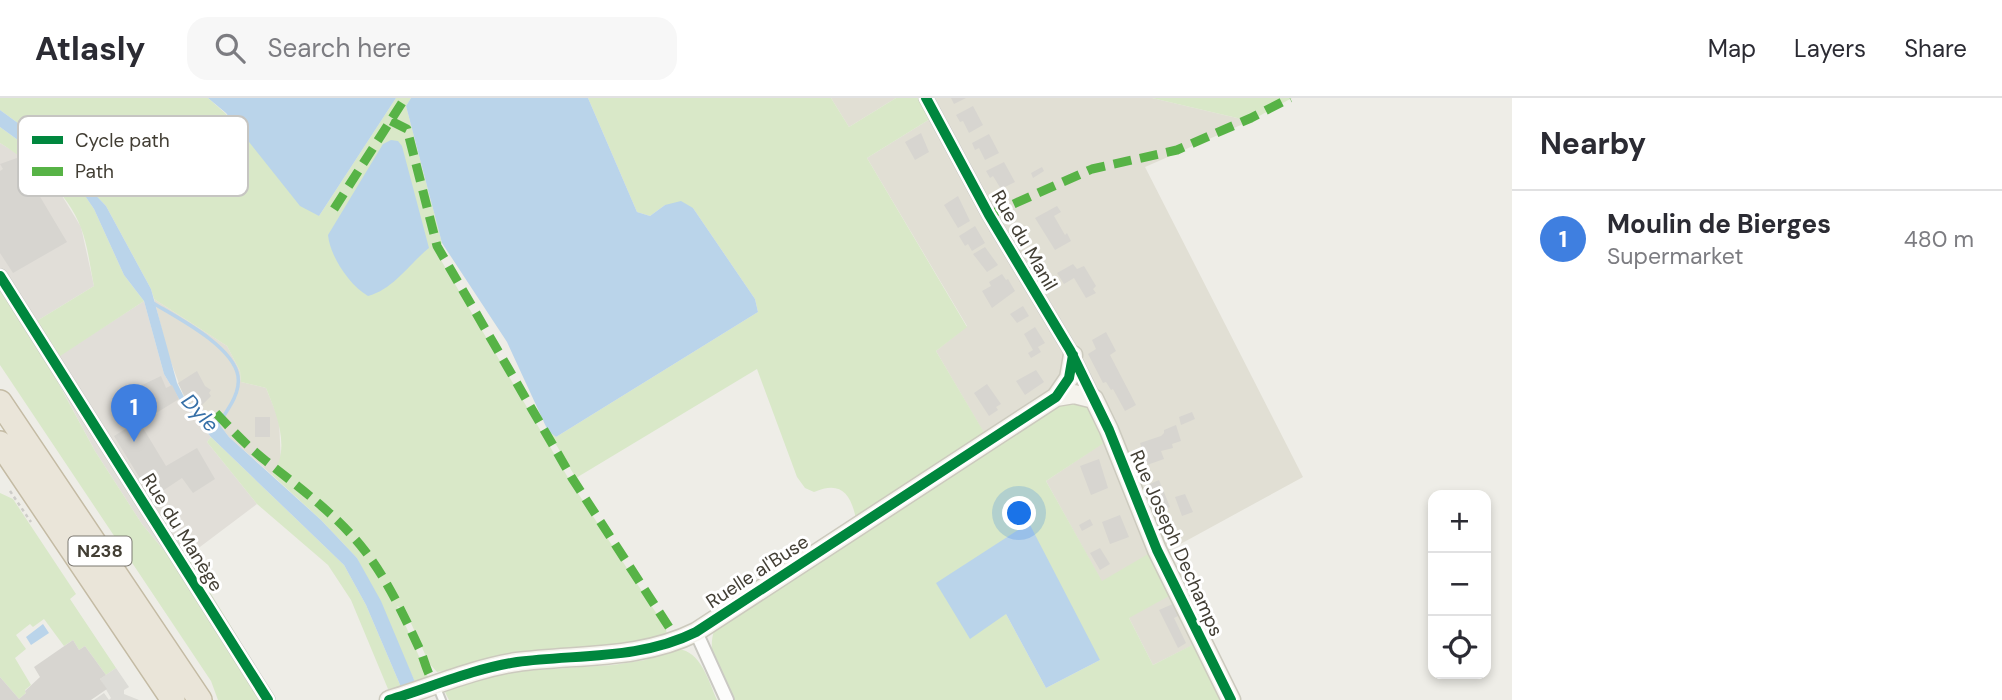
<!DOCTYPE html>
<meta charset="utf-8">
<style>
body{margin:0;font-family:"DM Sans",sans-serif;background:#f7f7f7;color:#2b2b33}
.controls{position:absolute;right:21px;bottom:21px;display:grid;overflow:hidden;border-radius:14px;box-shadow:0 4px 10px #0003}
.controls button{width:63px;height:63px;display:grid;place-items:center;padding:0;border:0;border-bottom:2px solid #e1e1e2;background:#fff;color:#2b2b33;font:35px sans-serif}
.you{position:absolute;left:1020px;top:416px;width:24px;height:24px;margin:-18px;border:5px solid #fff;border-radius:50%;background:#1a73e8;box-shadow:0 0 0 10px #1a73e833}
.badge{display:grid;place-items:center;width:46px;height:46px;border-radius:50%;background:#db2777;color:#fff;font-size:23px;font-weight:700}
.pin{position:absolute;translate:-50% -58px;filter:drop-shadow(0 2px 4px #0008)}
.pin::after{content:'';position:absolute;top:37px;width:24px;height:21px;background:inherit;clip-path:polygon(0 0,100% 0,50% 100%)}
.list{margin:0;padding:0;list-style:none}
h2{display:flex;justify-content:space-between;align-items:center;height:91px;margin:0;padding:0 28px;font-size:30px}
h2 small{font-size:23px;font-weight:400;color:#7c7c81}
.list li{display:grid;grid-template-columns:46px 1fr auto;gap:21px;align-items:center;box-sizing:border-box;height:98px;padding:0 28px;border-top:2px solid #e1e1e2}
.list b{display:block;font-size:26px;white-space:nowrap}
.list p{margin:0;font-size:23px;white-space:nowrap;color:#7c7c81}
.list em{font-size:23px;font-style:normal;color:#7c7c81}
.icon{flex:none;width:38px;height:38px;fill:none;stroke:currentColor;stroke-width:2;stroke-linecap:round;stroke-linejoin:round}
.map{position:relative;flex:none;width:1512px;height:602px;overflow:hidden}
header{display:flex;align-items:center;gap:42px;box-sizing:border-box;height:98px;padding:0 35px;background:#fff;border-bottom:2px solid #e1e1e2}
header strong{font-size:33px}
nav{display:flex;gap:38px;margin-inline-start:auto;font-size:24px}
.search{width:490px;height:63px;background:#f7f7f7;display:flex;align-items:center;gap:18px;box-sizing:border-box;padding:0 24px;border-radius:21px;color:#7c7c81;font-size:26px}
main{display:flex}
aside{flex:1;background:#fff}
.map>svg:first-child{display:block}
</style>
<header>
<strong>Atlasly</strong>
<div class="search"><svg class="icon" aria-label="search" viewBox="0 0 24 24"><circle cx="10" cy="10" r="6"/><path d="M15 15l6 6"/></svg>Search here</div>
<nav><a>Map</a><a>Layers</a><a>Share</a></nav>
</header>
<main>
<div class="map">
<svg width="1512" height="602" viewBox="0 0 1512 602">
<rect width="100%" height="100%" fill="#eeede7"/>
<path fill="#e1dfd4" d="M831 0H896L849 29Z
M918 0H1152L1250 23 1145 69 1303 379 1164 455 1205 541 1153 567 1129 520 1148 457 1102 484 1046 383 1106 343 991 347 936 253 967 228 867 60 930 21Z
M154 201 227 248 240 273 241 284 266 290 279 322 281 365 272 377 229 339 216 322 203 312 201 314 184 299 168 256Z"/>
<path fill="#e1ded8" d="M0 45 21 58 56 88 81 129 94 188 27 229 0 188Z
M144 203 164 276 179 301 211 339 207 344 257 406 176 467 142 426 95 353 48 265Z"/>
<path fill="#d9e8c8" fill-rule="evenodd" d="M0 0H208L225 15 319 118 396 0H411L406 8 442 145 438 157 570 383 666 530 667 540 643 548 486 564 437 574 429 565 405 512 397 508 428 579 415 584 357 460 321 422 272 377C291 351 277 317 266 290L241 284 240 273 227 248 154 201 151 191 106 108 48 47 0 12Z
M588 0H831L849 29 896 0H918L930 21 867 60 967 229 936 253 985 336 856 421C851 396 841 382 814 394L805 390 797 379 757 271 576 380 548 333 556 339 758 214 755 201 693 110 665 107 650 118 637 114Z
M1152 0H1292L1250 23Z
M0 29 44 61 79 89 94 111 124 177 144 203 48 266 95 353 142 426 176 467 188 458 276 602H218L211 583 0 267V188L27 229 94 188C90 169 88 148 81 130 68 94 32 65 0 45Z
M1072 299 1092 311 1107 343 1046 383 1102 483 1148 456 1169 498 1129 520 1153 567 1196 545 1225 602H733C720 576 705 559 715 529L991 347ZM1006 516 1100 562 1046 590Z
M211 339 344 467 366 507 401 589 388 591 351 502 328 467 257 406 207 344Z
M0 395 13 401 76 496 70 501 116 570 106 577 85 548 79 552 73 542 64 548 44 521 33 529 30 526 16 537 26 551 15 560 31 587 25 592 26 595 19 601 0 579Z
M678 551C701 553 709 584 717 602H449L444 592 482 579 520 573 613 567 645 562Z"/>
<path fill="#dddcd7" d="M116 570 129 589 124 592V596L139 602H94L104 595 109 602 111 600 100 581Z"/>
<path fill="#bad4ea" d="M208 0H396L319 118 300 108 226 15Z
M411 0H588L637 114 650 118 665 107 681 103 693 110 755 201 758 214 556 339 548 333 507 244 442 145 406 8Z
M0 12 48 47 106 108 151 191 177 285 184 299 200 314 203 312 216 322 229 339 321 422 357 460 381 503 415 584 401 589 366 507 344 467 211 339 179 301 164 276 144 203 124 177 94 111 79 89 44 61 0 29Z
M391 42 398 43 402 48 429 150C409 166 394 191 368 198 349 187 330 158 328 137L383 46Z
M1029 425 1100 562 1046 590 1006 516 970 541 936 485Z
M43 526 49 535 31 547 26 539Z"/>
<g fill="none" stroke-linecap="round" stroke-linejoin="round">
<path stroke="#bad4ea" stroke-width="3.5" d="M153 205C178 220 233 248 238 278 241 296 226 314 217 328"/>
</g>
<path fill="#d7d5d0" d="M951 0H966L954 6Z
M973 8 983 27 969 35 963 23 960 24 956 17Z
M921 35 929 54 915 62 905 44Z
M989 36 999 55 985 62 979 50 975 52 972 45Z
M17 60 67 144 13 175 0 155V73L3 71 0 66Z
M1004 64 1015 84 1001 91 993 78 990 80 986 73Z
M1042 69 1044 73 1033 80 1031 75Z
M958 98 970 123 958 130 944 107Z
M1057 108 1061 114 1054 118 1065 137 1067 135 1071 143 1055 152 1035 120Z
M975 128 985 145 972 153 968 146 965 148 959 138Z
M985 149 998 167 987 174 973 156Z
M1073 166 1077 171 1084 168 1096 188 1093 191 1096 195 1086 200 1074 180 1064 186 1057 175Z
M1002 176 1006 182 1008 181 1015 193 992 210 982 193 991 188 989 184Z
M1023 208 1029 218 1017 225 1010 216Z
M1035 229 1045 245 1038 249 1041 254 1031 260 1028 255 1033 252 1024 236Z
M1106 234 1116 253 1110 257 1136 307 1125 313 1113 291 1111 292 1106 284 1103 285 1088 256 1096 251 1092 242Z
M1036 272 1044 284 1025 297 1016 283Z
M197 273 205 288 211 292 209 295 211 298 200 309 185 299 178 285Z
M161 278 166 290 172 287 179 301 140 325 166 368 197 350 215 381 193 395 182 380 152 400 114 338 132 327 123 313 143 300 138 289Z
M987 286 1001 306 996 309 998 312 989 318 974 295Z
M1192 314 1195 321 1181 327 1179 319Z
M255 319H270V339H255Z
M1176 327 1181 343 1172 346 1173 350 1161 353 1164 361 1147 367 1140 345 1161 338 1164 335V332Z
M1099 361 1108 390 1091 397 1080 368Z
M1159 382 1170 409 1156 415 1145 388Z
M1185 396 1193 414 1182 418 1175 399Z
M1120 417 1129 439 1110 446 1102 424Z
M1090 421 1093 427 1082 433 1079 427Z
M1100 450 1110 466 1100 472 1090 455Z
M1175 505 1180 517 1174 520 1186 545 1178 550 1159 512Z
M73 542 79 552 85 548 106 577 100 581 107 591 91 602H0V579L19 601 26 595 25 593 40 579 34 569Z"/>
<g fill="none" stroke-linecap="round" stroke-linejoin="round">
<defs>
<path id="lane" d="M436 587 442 602"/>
<path id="street" d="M926 0 989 117 1070 252 1094 301
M0 178 268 602
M696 534 727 602"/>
<path id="secondary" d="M1056 299 1074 296 1094 301 1109 332 1157 452 1231 602
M389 602C432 589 472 571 517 564 577 556 640 562 696 534L1056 299 1069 280 1073 257"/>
<path id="highway" d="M0 304 200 602
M0 345 173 602"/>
</defs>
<use href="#lane" stroke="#cac9c3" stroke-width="10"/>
<use href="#street" stroke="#cac9c3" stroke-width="16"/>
<use href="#secondary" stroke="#cccabe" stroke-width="21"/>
<use href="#highway" stroke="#c4bba4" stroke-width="26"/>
<path stroke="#cecdc9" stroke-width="2.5" stroke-dasharray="3.5 3.5" stroke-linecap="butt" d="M10 393 31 424"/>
<use href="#lane" stroke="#fcfcfb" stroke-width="6"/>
<use href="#street" stroke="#fcfcfb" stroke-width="12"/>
<use href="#secondary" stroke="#f5f3ed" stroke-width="18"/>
<use href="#highway" stroke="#eae5d9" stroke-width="23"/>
<path stroke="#57b346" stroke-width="9" stroke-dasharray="18 9" stroke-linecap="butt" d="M391 23 407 31 437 148 572 380 678 543
M334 111 405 0
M989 117 1092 71 1177 52 1251 20 1290 0
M216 315C231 331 249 350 266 363 301 391 338 418 365 453 388 483 404 518 420 552 425 563 427 577 435 585"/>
<defs>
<path id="cycleway" d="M926 0 989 117 1070 252 1109 332 1157 452 1231 602
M0 178 268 602
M389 602C432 589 472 571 517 564 577 556 640 562 696 534L1056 299 1069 280 1073 257"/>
</defs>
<use href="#cycleway" stroke="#fff" stroke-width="15"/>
<use href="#cycleway" stroke="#00873e" stroke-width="10"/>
</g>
<g text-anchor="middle" stroke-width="6" stroke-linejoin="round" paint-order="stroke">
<rect fill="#fff" stroke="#7b7871" stroke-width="2" x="68.5" y="438.5" width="63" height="29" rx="5"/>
<g font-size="18" font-weight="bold" fill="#423e34">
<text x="100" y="459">N238</text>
</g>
<g font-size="19" fill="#423e34" stroke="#fff">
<text transform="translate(1025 142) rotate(60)" y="7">Rue du Manil</text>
<text transform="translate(183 434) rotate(58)" y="7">Rue du Manège</text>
<text transform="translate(1177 445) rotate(66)" y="7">Rue Joseph Dechamps</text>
<text transform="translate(757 473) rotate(-33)" y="7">Ruelle al'Buse</text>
</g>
<g font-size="21" font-style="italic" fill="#356fa7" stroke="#fff">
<text transform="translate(200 315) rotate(47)" y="7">Dyle</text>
</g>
</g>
<rect x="18" y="18" width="230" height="80" rx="10" fill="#fff" stroke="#c6c5c2" stroke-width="2"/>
<rect x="32" y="38" width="31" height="8" fill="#00873e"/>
<rect x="32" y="69" width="31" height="9" fill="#57b346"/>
<g font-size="19" fill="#423e34">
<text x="75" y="49">Cycle path</text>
<text x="75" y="80">Path</text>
</g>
</svg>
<div class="controls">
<button>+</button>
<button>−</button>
<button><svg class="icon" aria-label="locate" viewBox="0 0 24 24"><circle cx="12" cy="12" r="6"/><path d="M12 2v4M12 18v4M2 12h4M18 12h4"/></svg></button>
</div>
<div class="you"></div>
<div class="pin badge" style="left:134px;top:344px;background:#3f7fe0">1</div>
</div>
<aside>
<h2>Nearby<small></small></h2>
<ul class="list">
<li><span class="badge" style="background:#3f7fe0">1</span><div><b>Moulin de Bierges</b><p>Supermarket</p></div><em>480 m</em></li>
</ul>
</aside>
</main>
